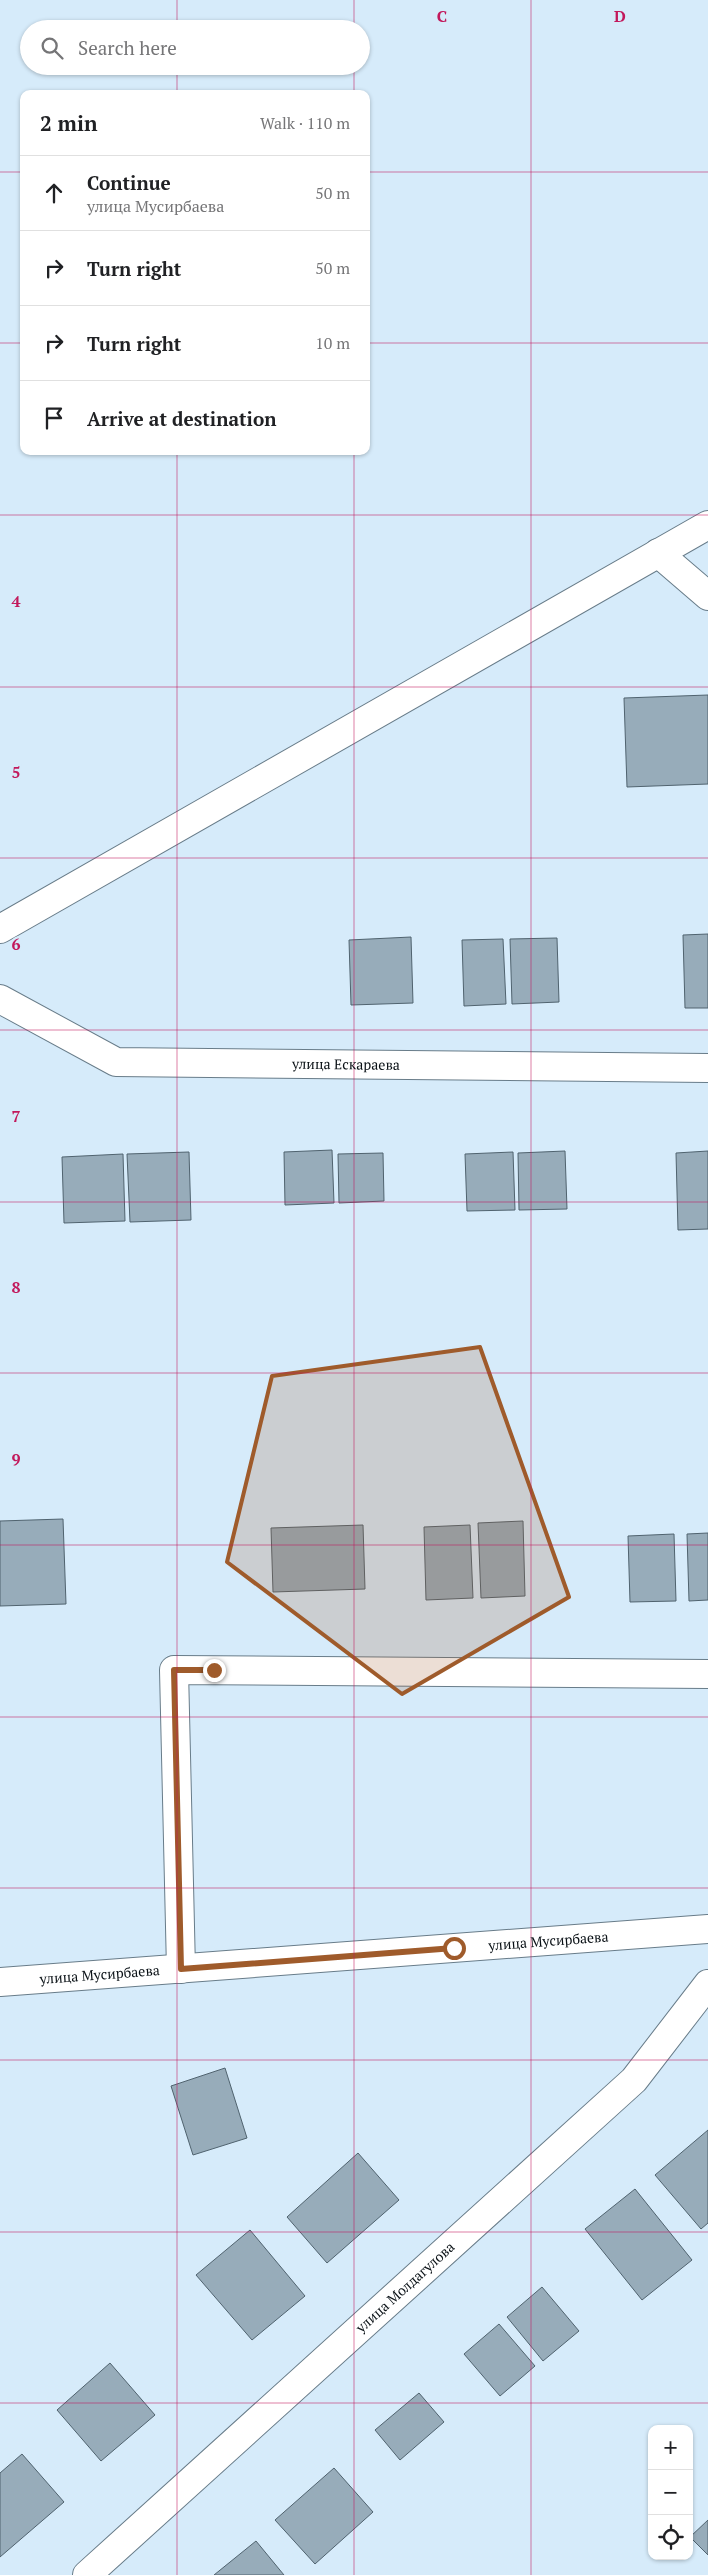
<!DOCTYPE html>
<meta charset="utf-8">
<style>
body{margin:0;font-family:"PT Serif",serif;background:#f6f6f6;color:#202124}
.controls{position:absolute;right:15px;bottom:15px;display:grid;overflow:hidden;border-radius:10px;box-shadow:0 1px 4px #0004}
.controls button{width:45px;height:45px;display:grid;place-items:center;padding:0;border:0;border-bottom:1px solid #e0e0e0;background:#fff;color:#202124;font:25px sans-serif}
.stop{position:absolute;width:15px;height:15px;margin:-11px;border:4px solid #9f5b2b;border-radius:50%;background:#fff}
.stop.end{background:#9f5b2b;border-color:#fff;box-shadow:0 1px 5px #0008}
.list{margin:0;padding:0;list-style:none}
h2{display:flex;justify-content:space-between;align-items:center;height:65px;margin:0;padding:0 20px;font-size:21px}
h2 small{font-size:16px;font-weight:400;color:#757577}
.list li{display:grid;grid-template-columns:32px 1fr auto;gap:15px;align-items:center;box-sizing:border-box;height:75px;padding:0 20px;border-top:1px solid #e0e0e0}
.list b{display:block;font-size:19px;white-space:nowrap}
.list p{margin:0;font-size:16px;white-space:nowrap;color:#757577}
.list em{font-size:16px;font-style:normal;color:#757577}
.icon{flex:none;width:28px;height:28px;fill:none;stroke:currentColor;stroke-width:2;stroke-linecap:round;stroke-linejoin:round}
.map{position:relative;flex:none;width:708px;height:2575px;overflow:hidden}
.search{position:absolute;background:#fff;box-shadow:0 1px 4px #0004;left:20px;top:20px;width:350px;height:55px;display:flex;align-items:center;gap:12px;box-sizing:border-box;padding:0 18px;border-radius:28px;color:#757577;font-size:19px}
.panel{position:absolute;background:#fff;box-shadow:0 1px 4px #0004;left:20px;top:90px;width:350px;height:365px;border-radius:10px}
.map>svg:first-child{display:block}
</style>
<div class="map">
<svg width="708" height="2575" viewBox="0 0 708 2575">
<rect width="100%" height="100%" fill="#d6ebfa"/>
<path fill="#97acba" stroke="#50636f" d="M708 695V784L627 787 624 698Z
M708 934V1008H685L683 935Z
M411 937 413 1003 351 1005 349 940Z
M557 938 559 1002 512 1004 510 939Z
M503 939 506 1004 464 1006 462 940Z
M332 1150 334 1203 285 1205 284 1152Z
M565 1151 567 1209 519 1210 518 1153Z
M708 1151V1229L678 1230 676 1153Z
M189 1152 191 1220 130 1222 127 1154Z
M513 1152 515 1210 467 1211 465 1154Z
M383 1153 384 1201 339 1203 338 1154Z
M123 1154 125 1221 64 1223 62 1157Z
M63 1519 66 1604 0 1606V1521Z
M523 1521 525 1596 481 1598 478 1523Z
M363 1525 365 1589 273 1592 271 1528Z
M470 1525 473 1598 426 1600 424 1527Z
M708 1533V1600L689 1601 687 1534Z
M674 1534 676 1601 630 1602 628 1536Z
M225 2068 247 2138 193 2155 171 2086Z
M708 2130V2223L701 2229 655 2175Z
M358 2153 399 2200 327 2263 287 2217Z
M635 2189 692 2260 642 2300 585 2229Z
M250 2230 305 2296 252 2340 196 2275Z
M542 2287 579 2331 543 2361 507 2317Z
M499 2324 535 2366 500 2396 464 2354Z
M110 2363 155 2415 101 2461 57 2410Z
M419 2393 444 2422 400 2460 375 2430Z
M22 2454 64 2502 0 2557V2473Z
M334 2468 373 2512 315 2564 275 2520Z
M708 2520V2555L690 2537Z
M256 2541 284 2575H214Z"/>
<g fill="none" stroke-linecap="round" stroke-linejoin="round">
<defs>
<g id="street">
<path d="M658 553 708 596"/>
<path id="s1" d="M0 999 116 1062 708 1068"/>
<path d="M181 1969 174 1670 708 1674"/>
<path id="s2" d="M87 2575 634 2080 708 1984"/>
</g>
<g id="secondary">
<path d="M0 929 708 525"/>
<path id="s3" d="M0 1982 708 1929"/>
</g>
</defs>
<use href="#street" stroke="#687c89" stroke-width="30"/>
<use href="#secondary" stroke="#687c89" stroke-width="30"/>
<use href="#street" stroke="#fff" stroke-width="28"/>
<use href="#secondary" stroke="#fff" stroke-width="28"/>
</g>
<g fill="none" stroke-linecap="round" stroke-linejoin="round">
<path stroke="#9f5b2b" stroke-width="6" d="M214 1670H174L181 1969 454 1948"/>
</g>
<path fill="#9f5b2b" fill-opacity="0.2" stroke="#9f5b2b" stroke-width="4" stroke-linejoin="round" d="M480 1347 569 1597 402 1694 227 1562 272 1376Z"/>
<path fill="none" stroke="#c2185b" stroke-width="1" stroke-opacity="0.55" d="M177 0V29M354 0V29M531 0V2575M177 66V94M354 66V94M0 172H24M366 172H708M0 343H24M366 343H708M177 451V2575M354 451V2575M0 515H708M0 687H708M0 858H708M0 1030H708M0 1202H708M0 1373H708M0 1545H708M0 1717H708M0 1888H708M0 2060H708M0 2232H708M0 2403H708"/>
<g text-anchor="middle" stroke-width="4.5" stroke-linejoin="round" paint-order="stroke">
<g font-size="14" fill="#091015" stroke="#d6ebfa">
<text dy="5" stroke="none"><textPath href="#s1" startOffset="362">улица Ескараева</textPath></text>
<text dy="5" stroke="none"><textPath href="#s3" startOffset="550">улица Мусирбаева</textPath></text>
<text dy="5" stroke="none"><textPath href="#s3" startOffset="100">улица Мусирбаева</textPath></text>
<text dy="5" stroke="none"><textPath href="#s2" startOffset="429">улица Молдагулова</textPath></text>
</g>
</g>
<g font-size="16" text-anchor="middle" font-weight="bold" fill="#c2185b" stroke="#d6ebfa" stroke-width="4.5" stroke-linejoin="round" paint-order="stroke">
<text x="442" y="22">C</text>
<text x="620" y="22">D</text>
<text x="16" y="607">4</text>
<text x="16" y="778">5</text>
<text x="16" y="950">6</text>
<text x="16" y="1122">7</text>
<text x="16" y="1293">8</text>
<text x="16" y="1465">9</text>
</g>
</svg>
<div class="controls">
<button>+</button>
<button>−</button>
<button><svg class="icon" aria-label="locate" viewBox="0 0 24 24"><circle cx="12" cy="12" r="6"/><path d="M12 2v4M12 18v4M2 12h4M18 12h4"/></svg></button>
</div>
<div class="stop" style="left:454px;top:1948px"></div>
<div class="stop end" style="left:214px;top:1670px"></div>
<div class="search"><svg class="icon" aria-label="search" viewBox="0 0 24 24"><circle cx="10" cy="10" r="6"/><path d="M15 15l6 6"/></svg>Search here</div>
<section class="panel">
<h2>2 min<small>Walk · 110 m</small></h2>
<ul class="list">
<li><svg class="icon" aria-label="ahead" viewBox="0 0 24 24"><path d="M12 20V5M6 11l6-6 6 6"/></svg><div><b>Continue</b><p>улица Мусирбаева</p></div><em>50 m</em></li>
<li><svg class="icon" aria-label="right" viewBox="0 0 24 24"><path d="M7 20v-9h11M14 6l5 5-5 5"/></svg><div><b>Turn right</b></div><em>50 m</em></li>
<li><svg class="icon" aria-label="right" viewBox="0 0 24 24"><path d="M7 20v-9h11M14 6l5 5-5 5"/></svg><div><b>Turn right</b></div><em>10 m</em></li>
<li><svg class="icon" aria-label="arrive" viewBox="0 0 24 24"><path d="M6 21V4h12l-3 4 3 4H6"/></svg><div><b>Arrive at destination</b></div></li>
</ul>
</section>
</div>
